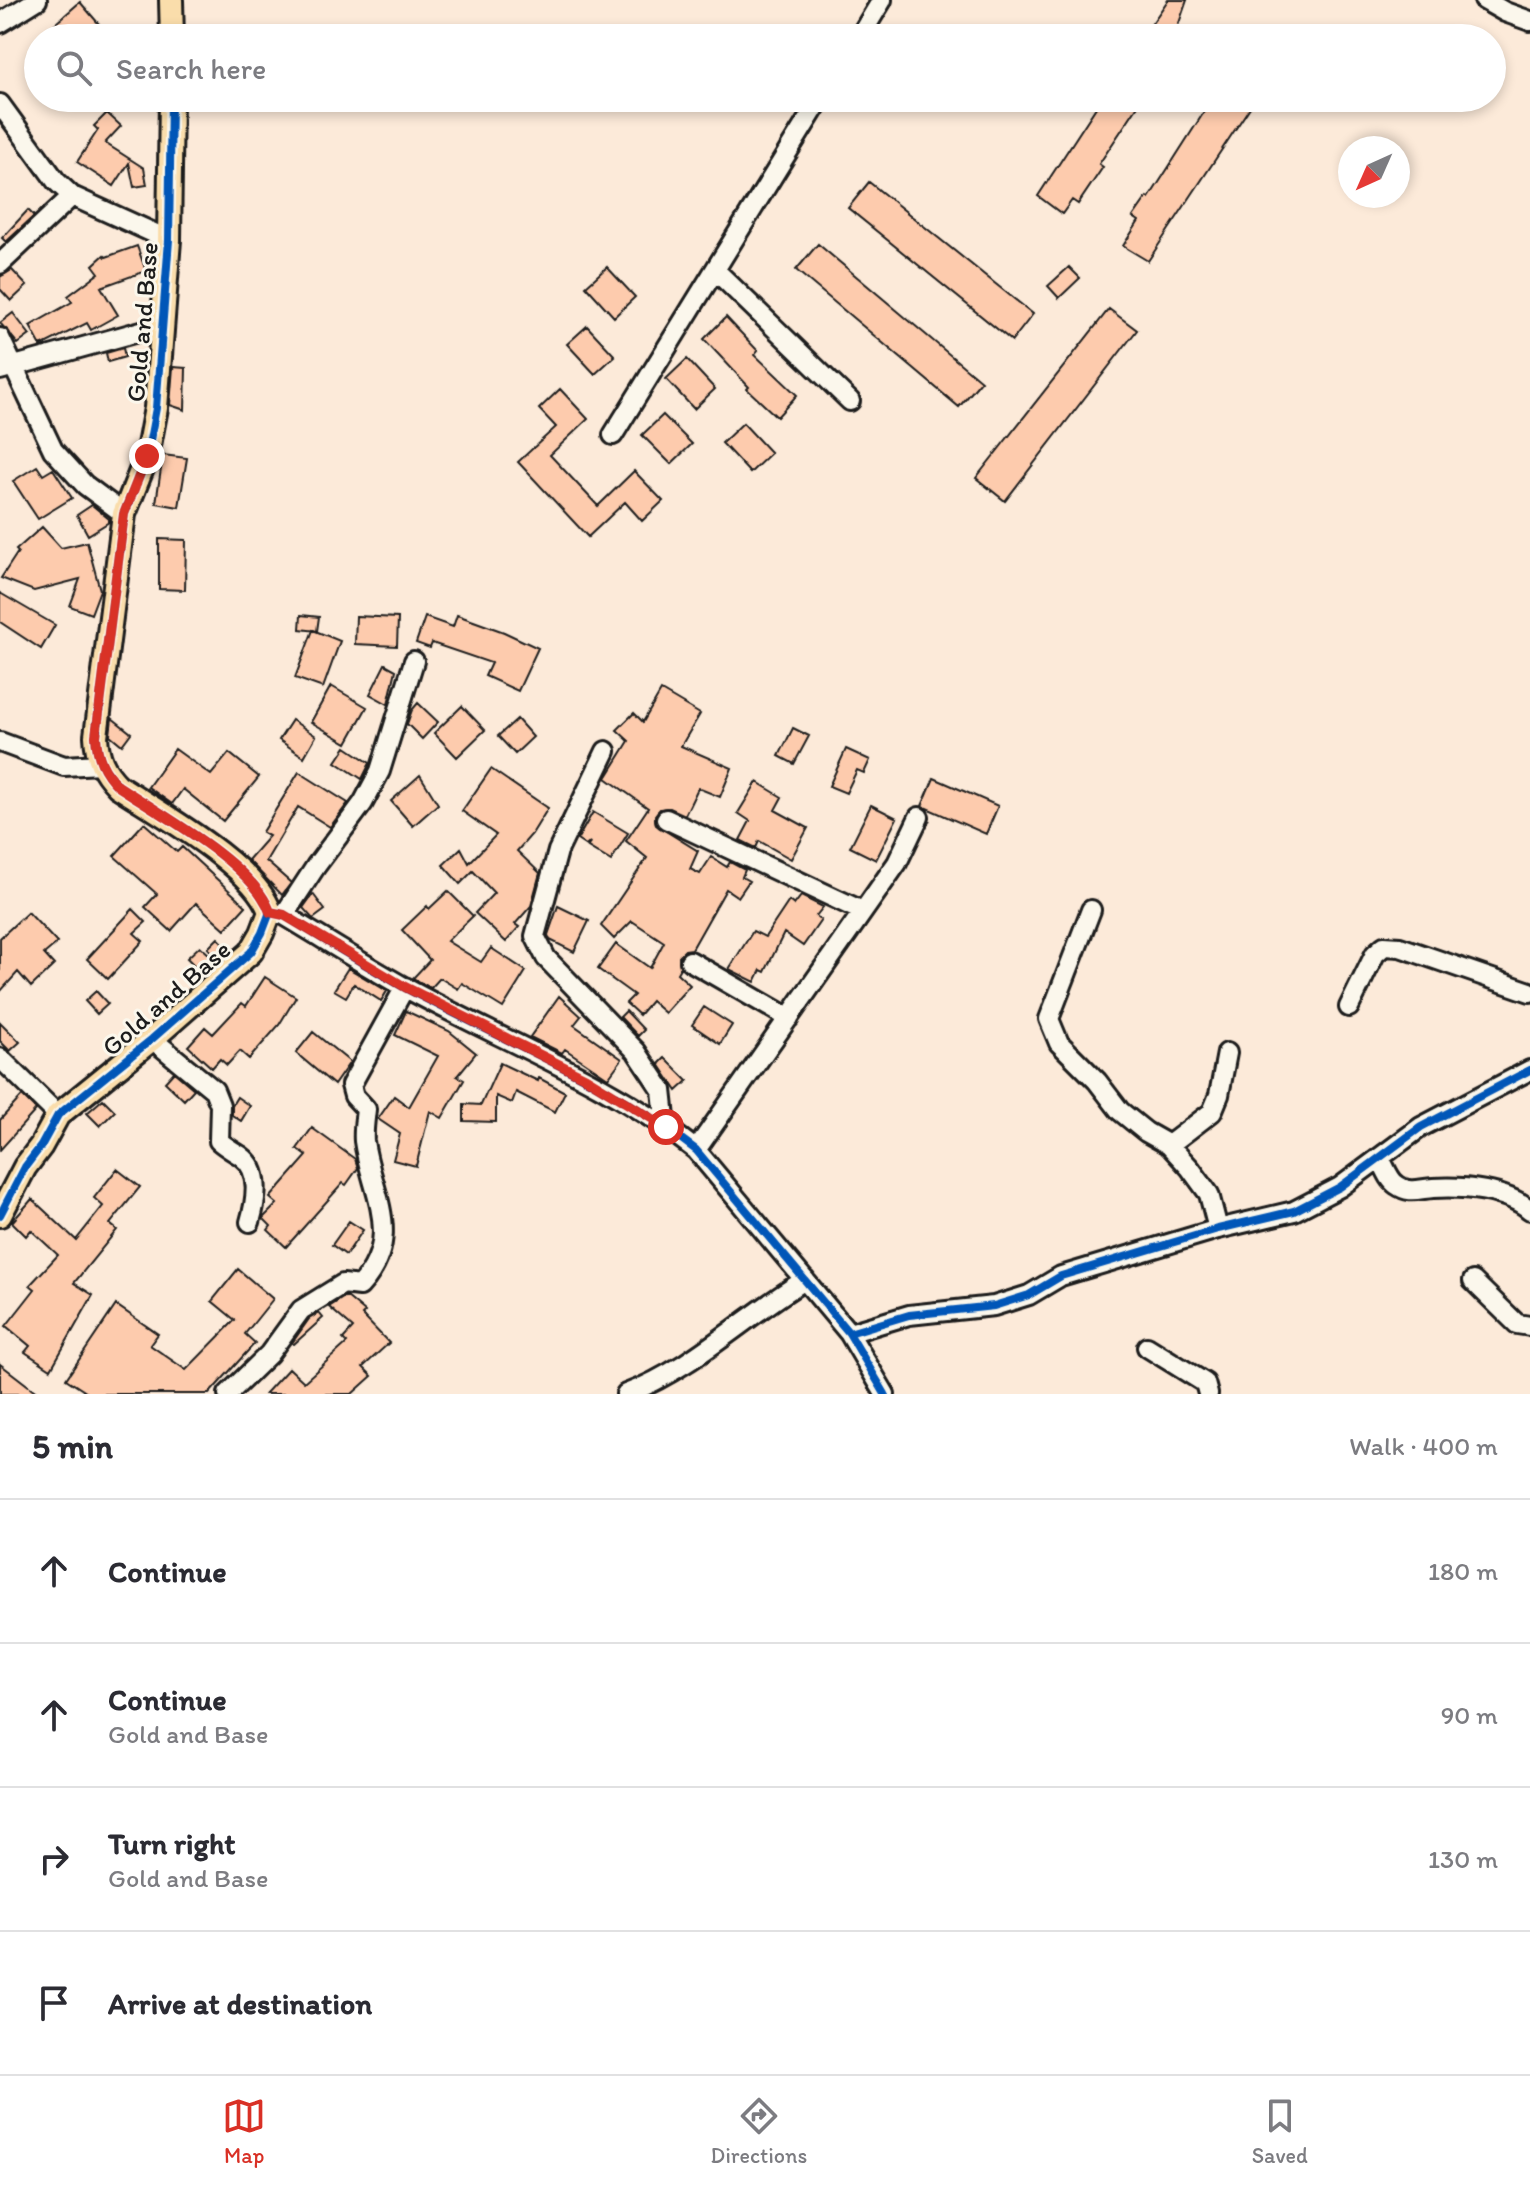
<!DOCTYPE html>
<meta charset="utf-8">
<style>
body{margin:0;font-family:Itim,sans-serif;background:#f2f2f3;color:#2b2b33}
.compass{position:absolute;left:1338px;top:136px;width:72px;height:72px;border-radius:50%;background:#fff;box-shadow:0 4px 12px #0003;rotate:225deg}
.stop{position:absolute;width:24px;height:24px;margin:-18px;border:6px solid #d93025;border-radius:50%;background:#fff}
.stop.end{background:#d93025;border-color:#fff;box-shadow:0 2px 8px #0008}
.list{margin:0;padding:0;list-style:none}
h2{display:flex;justify-content:space-between;align-items:center;height:104px;margin:0;padding:0 32px;font-size:34px}
h2 small{font-size:26px;font-weight:400;color:#7c7c81}
.list li{display:grid;grid-template-columns:52px 1fr auto;gap:24px;align-items:center;box-sizing:border-box;height:144px;padding:0 32px;border-top:2px solid #e1e1e2}
.list b{display:block;font-size:30px;white-space:nowrap}
.list p{margin:0;font-size:26px;white-space:nowrap;color:#7c7c81}
.list em{font-size:26px;font-style:normal;color:#7c7c81}
.icon{flex:none;width:44px;height:44px;fill:none;stroke:currentColor;stroke-width:2;stroke-linecap:round;stroke-linejoin:round}
.map{position:relative;flex:none;width:1530px;height:1394px;overflow:hidden}
.search{position:absolute;background:#fff;box-shadow:0 4px 12px #0003;left:24px;right:24px;top:24px;height:88px;display:flex;align-items:center;gap:20px;box-sizing:border-box;padding:0 28px;border-radius:44px;color:#7c7c81;font-size:30px}
.sheet{height:680px;background:#fff}
nav{display:flex;justify-content:space-around;align-items:center;box-sizing:border-box;height:112px;border-top:2px solid #e1e1e2;background:#fff;font-size:22px;color:#7c7c81}
nav a{display:grid;justify-items:center;gap:4px}
nav .on{color:#d93025}
.map>svg:first-child{display:block}
</style>
<div class="map">
<svg width="1530" height="1394" viewBox="0 0 1530 1394">
<rect width="100%" height="100%" fill="#fcead9"/>
<filter id="ink" filterUnits="userSpaceOnUse"><feTurbulence type="fractalNoise" baseFrequency=".0125" numOctaves="2"/><feDisplacementMap in="SourceGraphic" scale="16" xChannelSelector="R" yChannelSelector="G"/><feConvolveMatrix kernelMatrix="1 2 1 2 8 2 1 2 1" color-interpolation-filters="sRGB"/></filter>
<g filter="url(#ink)">
<path fill="#fdcbad" stroke="#1c1c1c" stroke-width="2" d="M1168 0H1187L1178 26 1181 28 1174 38H1142Z
M80 2 111 38H39Z
M1102 98H1143L1099 164 1103 167 1078 204 1072 200 1062 214 1038 196Z
M1213 98H1256L1148 261 1123 246 1139 221 1133 217 1147 197 1149 198Z
M107 113 121 126 105 143 144 168 147 185 134 187 129 163 114 186 77 162 98 130 94 126Z
M869 182 1033 314 1012 341 848 208Z
M28 210 34 216 6 242 2 238Z
M818 244 981 381 959 407 796 270Z
M137 246 146 271 101 287 118 315 91 330 87 323 41 346 30 326 72 302 68 296 99 273 93 265 104 255 106 257Z
M607 267 635 297 614 317 586 286Z
M1069 267 1080 278 1059 298 1048 286Z
M12 270 27 286 11 301 0 289V277Z
M1109 309 1137 330 1005 501 976 478Z
M13 313 30 335 18 344 0 323Z
M726 317 758 351 755 355 797 395 777 417 747 389 749 387 704 339Z
M587 326 615 356 595 374 567 344Z
M123 348 125 357 108 362 106 353Z
M687 359 715 389 694 409 666 379Z
M173 367 186 368 185 410 170 405Z
M560 389 588 419 550 455 598 506 634 471 663 501 642 521 625 502 588 537 518 462 556 427 539 409Z
M663 415 692 444 671 464 642 435Z
M743 423 771 453 750 473 722 443Z
M163 455 187 458 179 507 156 503Z
M37 466 43 475 53 469 72 498 38 519 13 481Z
M92 505 109 519V522L88 535 77 515Z
M42 527 61 548 87 542 100 590 91 614 70 606 80 579 34 591 1 578 18 552 16 550Z
M159 539 186 540 185 590 159 589Z
M0 593 55 625 41 649 0 622Z
M301 615 319 617 317 631 300 629Z
M457 615 504 632 538 648 518 691 485 676 491 663 432 643 430 648 416 643 425 617 453 627Z
M356 616 398 618 397 646 355 644Z
M313 630 340 641 323 688 295 678Z
M385 664 396 670 388 704 370 694Z
M331 686 367 707 347 743 311 722Z
M661 691 700 714 681 746 732 768 720 797 698 788 685 815 670 808 660 809 655 815 656 825 698 851 690 869 700 874 711 857 727 867 730 862 745 870 742 877 749 881 738 897 726 889 692 949 685 950 679 956 680 968 677 973 690 985 665 1013 651 1001 639 1015 626 1003 634 995 598 969 616 944 650 968 664 942 632 921 614 939 601 926 647 858 626 841 648 808 606 778 629 741 617 730 634 713 643 722Z
M418 703 438 722 422 739 407 724 412 710Z
M462 706 485 730 457 757 434 733Z
M112 718 131 733 122 745 110 735Z
M517 719 533 737 515 754 498 736Z
M292 720 316 736 304 757 279 740Z
M793 728 809 736 794 764 779 756Z
M346 747 370 763 362 779 336 762Z
M175 749 211 775 229 753 259 777 223 821 183 789 172 804 148 787Z
M846 749 870 760 864 773 857 770 846 793 829 786Z
M491 769 548 808 532 834 517 851 540 873 531 906 515 924 519 927 506 942 475 913 494 893 473 871 460 884 443 865 461 848 469 863 496 835 462 811Z
M299 772 348 803 330 827 298 807 266 861 291 883 282 895 248 860 269 836 262 832Z
M420 775 438 804 413 826 391 801Z
M934 778 998 806 986 834 922 806Z
M757 782 782 797 775 810 808 828 791 859 759 841 756 848 740 840 750 821 738 813Z
M871 805 897 818 876 860 850 847Z
M593 812 628 833 611 861 588 847 590 842 586 846 577 840Z
M144 823 177 852 182 847 246 906 225 929 196 903 171 931 145 907 157 894 114 856Z
M448 891 473 916 447 941 481 962 491 948 526 971 503 1008 462 983 458 989 440 978 431 988 413 978 430 960 402 930 427 906 429 909Z
M313 894 325 910 313 919 303 908Z
M801 896 823 907 816 916 821 920 803 946 784 933 765 972 761 970 755 982 729 969 753 931 765 937 789 901 794 905Z
M558 906 589 921 574 952 550 940 548 935Z
M133 909 146 922 134 933 143 941 108 979 87 959Z
M28 912 57 943 44 954 54 965 31 987 18 972 0 992V938Z
M218 938 229 949 218 959 208 948Z
M200 946 211 956 198 969 187 958Z
M348 968 387 991 381 1001 354 984 346 997 334 990Z
M265 977 296 997 279 1025 249 1059 240 1051 227 1065 220 1059 212 1068 188 1046 205 1027 213 1034 242 1003 246 1006Z
M96 991 108 1004 97 1014 85 1001Z
M559 996 581 1016 574 1025 622 1059 608 1078 565 1049 562 1053 530 1037Z
M704 1007 732 1025 720 1044 692 1025Z
M406 1011 449 1031 476 1053 457 1076 464 1080 442 1118 430 1111 416 1166 393 1160 400 1134 378 1119 394 1096 409 1107 438 1056 395 1035Z
M626 1011 644 1030 638 1036 620 1017Z
M0 1022 20 1042 10 1051 0 1041Z
M313 1032 350 1062 334 1085 296 1053Z
M665 1058 688 1081 677 1091 659 1064Z
M500 1063 538 1081 539 1078 565 1092 555 1112 516 1092 512 1103 496 1096V1122L464 1121V1104L481 1105Z
M174 1072 194 1089 184 1100 165 1082Z
M22 1096 36 1110 0 1150V1120Z
M237 1097 250 1106 241 1121 232 1115V1105Z
M103 1099 115 1111 100 1126 87 1113Z
M312 1128 355 1159 358 1168 346 1185 343 1183 286 1247 268 1230 271 1226 263 1218 277 1204 270 1198 307 1156 297 1149Z
M117 1169 140 1187 110 1224 117 1230 74 1283 93 1295 51 1369 25 1352 30 1346 6 1326 35 1289 30 1285 58 1255 31 1230 26 1236 12 1222 32 1199 76 1240 103 1206 94 1198Z
M349 1221 363 1230 346 1255 332 1245Z
M238 1269 273 1299 245 1334 255 1343 209 1394H89L66 1379 116 1305 158 1334 150 1345 186 1370 235 1320 212 1301Z
M346 1296 365 1312 362 1315 389 1343 363 1367 372 1376 352 1394H265L289 1368 304 1382 347 1343 343 1339 353 1328 329 1307Z
M319 1313 323 1318 294 1344 292 1343 309 1319Z
M0 1364 17 1377 39 1394H0Z"/>
<g fill="none" stroke-linecap="round" stroke-linejoin="round">
<defs>
<path id="minor" d="M1484 0 1505 12 1530 21
M0 23 37 0
M859 38 882 0
M0 104 56 181 72 196 169 240
M0 264 72 196
M715 270 850 401
M0 338 53 450 85 485 124 514
M0 370 163 325
M613 435 821 98
M0 742 64 766 101 764
M606 751 558 851 535 936 546 958 636 1051 662 1090 666 1127
M666 819 862 911
M1091 910 1049 1019 1059 1043 1097 1081 1120 1111 1146 1132 1169 1145 1190 1168 1209 1194 1218 1229
M270 912 284 915C324 939 363 964 404 987 502 1041 608 1080 696 1150L849 1333 885 1394
M284 915 316 866 363 803 380 771 414 661
M690 961 789 1018
M1349 1007 1375 954 1384 946 1400 947 1530 992
M152 1039 214 1090 220 1105 219 1141C226 1147 233 1151 241 1156 262 1171 256 1201 250 1222
M0 1058 58 1115
M1169 1145 1212 1112 1219 1095 1227 1053
M696 1150 897 863 919 817
M1380 1158C1385 1167 1389 1180 1397 1185 1409 1194 1419 1189 1433 1188 1464 1186 1507 1190 1530 1210
M1473 1281 1517 1324 1530 1326
M849 1333 909 1315 994 1306 1029 1295 1061 1276 1218 1229 1294 1211 1340 1187 1421 1127 1530 1070
M1147 1347 1205 1383 1208 1394
M228 1394 269 1354 301 1310 343 1284 360 1286C405 1236 371 1193 364 1141 363 1131 365 1119 366 1109L354 1096 351 1085 405 987
M626 1394C692 1369 745 1316 805 1280"/>
<path id="major" d="M171 0 172 38
M0 1215 25 1167 41 1146 58 1115 152 1039 251 952 262 933 270 912C255 866 159 813 118 786 103 771 97 757 96 736L124 514 147 456 156 408 169 240 171 98"/>
</defs>
<use href="#minor" stroke="#1c1c1c" stroke-width="24"/>
<use href="#major" stroke="#1c1c1c" stroke-width="28"/>
<use href="#minor" stroke="#fbf7ec" stroke-width="18"/>
<use href="#major" stroke="#faddab" stroke-width="22"/>
<defs>
<path id="cycleway" d="M270 912 284 915C324 939 363 964 404 987 502 1041 608 1080 696 1150L849 1333 885 1394
M0 1215 25 1167 41 1146 58 1115 152 1039 251 952 262 933 270 912C255 866 159 813 118 786 103 771 97 757 96 736L124 514 147 456 156 408 169 240 171 98
M849 1333 909 1315 994 1306 1029 1295 1061 1276 1218 1229 1294 1211 1340 1187 1421 1127 1530 1070"/>
</defs>
<use href="#cycleway" stroke="#fbf7ec" stroke-width="13"/>
<use href="#cycleway" stroke="#0057b8" stroke-width="8"/>
</g>
</g>
<g fill="none" stroke-linecap="round" stroke-linejoin="round" filter="url(#ink)">
<path stroke="#d93025" stroke-width="10" d="M147 456 124 514 96 736C97 757 103 771 118 786 159 813 255 866 270 912L284 915 405 987 586 1078 666 1127"/>
</g>
<g text-anchor="middle" stroke-width="6" stroke-linejoin="round" paint-order="stroke">
<g font-size="26" fill="#1c1c1c" stroke="#fbf7ec">
<text transform="translate(142 322) rotate(-85)" y="9">Gold and Base</text>
<text transform="translate(166 998) rotate(-41)" y="9">Gold and Base</text>
</g>
</g>
</svg>
<svg class="compass" viewBox="-18 -18 36 36"><path d="M0-13l5 13h-10z" fill="#e53935"/><path d="M0 13l5-13h-10z" fill="#7c7c81"/></svg>
<div class="stop" style="left:666px;top:1127px"></div>
<div class="stop end" style="left:147px;top:456px"></div>
<div class="search"><svg class="icon" aria-label="search" viewBox="0 0 24 24"><circle cx="10" cy="10" r="6"/><path d="M15 15l6 6"/></svg>Search here</div>
</div>
<section class="sheet">
<h2>5 min<small>Walk · 400 m</small></h2>
<ul class="list">
<li><svg class="icon" aria-label="ahead" viewBox="0 0 24 24"><path d="M12 20V5M6 11l6-6 6 6"/></svg><div><b>Continue</b></div><em>180 m</em></li>
<li><svg class="icon" aria-label="ahead" viewBox="0 0 24 24"><path d="M12 20V5M6 11l6-6 6 6"/></svg><div><b>Continue</b><p>Gold and Base</p></div><em>90 m</em></li>
<li><svg class="icon" aria-label="right" viewBox="0 0 24 24"><path d="M7 20v-9h11M14 6l5 5-5 5"/></svg><div><b>Turn right</b><p>Gold and Base</p></div><em>130 m</em></li>
<li><svg class="icon" aria-label="arrive" viewBox="0 0 24 24"><path d="M6 21V4h12l-3 4 3 4H6"/></svg><div><b>Arrive at destination</b></div></li>
</ul>
</section>
<nav>
<a class="on"><svg class="icon" aria-label="map" viewBox="0 0 24 24"><path d="M3 6l6-2 6 2 6-2v14l-6 2-6-2-6 2zM9 4v14M15 6v14"/></svg>Map</a>
<a><svg class="icon" aria-label="directions" viewBox="0 0 24 24"><path d="M12 3l9 9-9 9-9-9zM9 14v-3h6M13 9l2 2-2 2"/></svg>Directions</a>
<a><svg class="icon" aria-label="saved" viewBox="0 0 24 24"><path d="M7 4h10v16l-5-4-5 4z"/></svg>Saved</a>
</nav>
